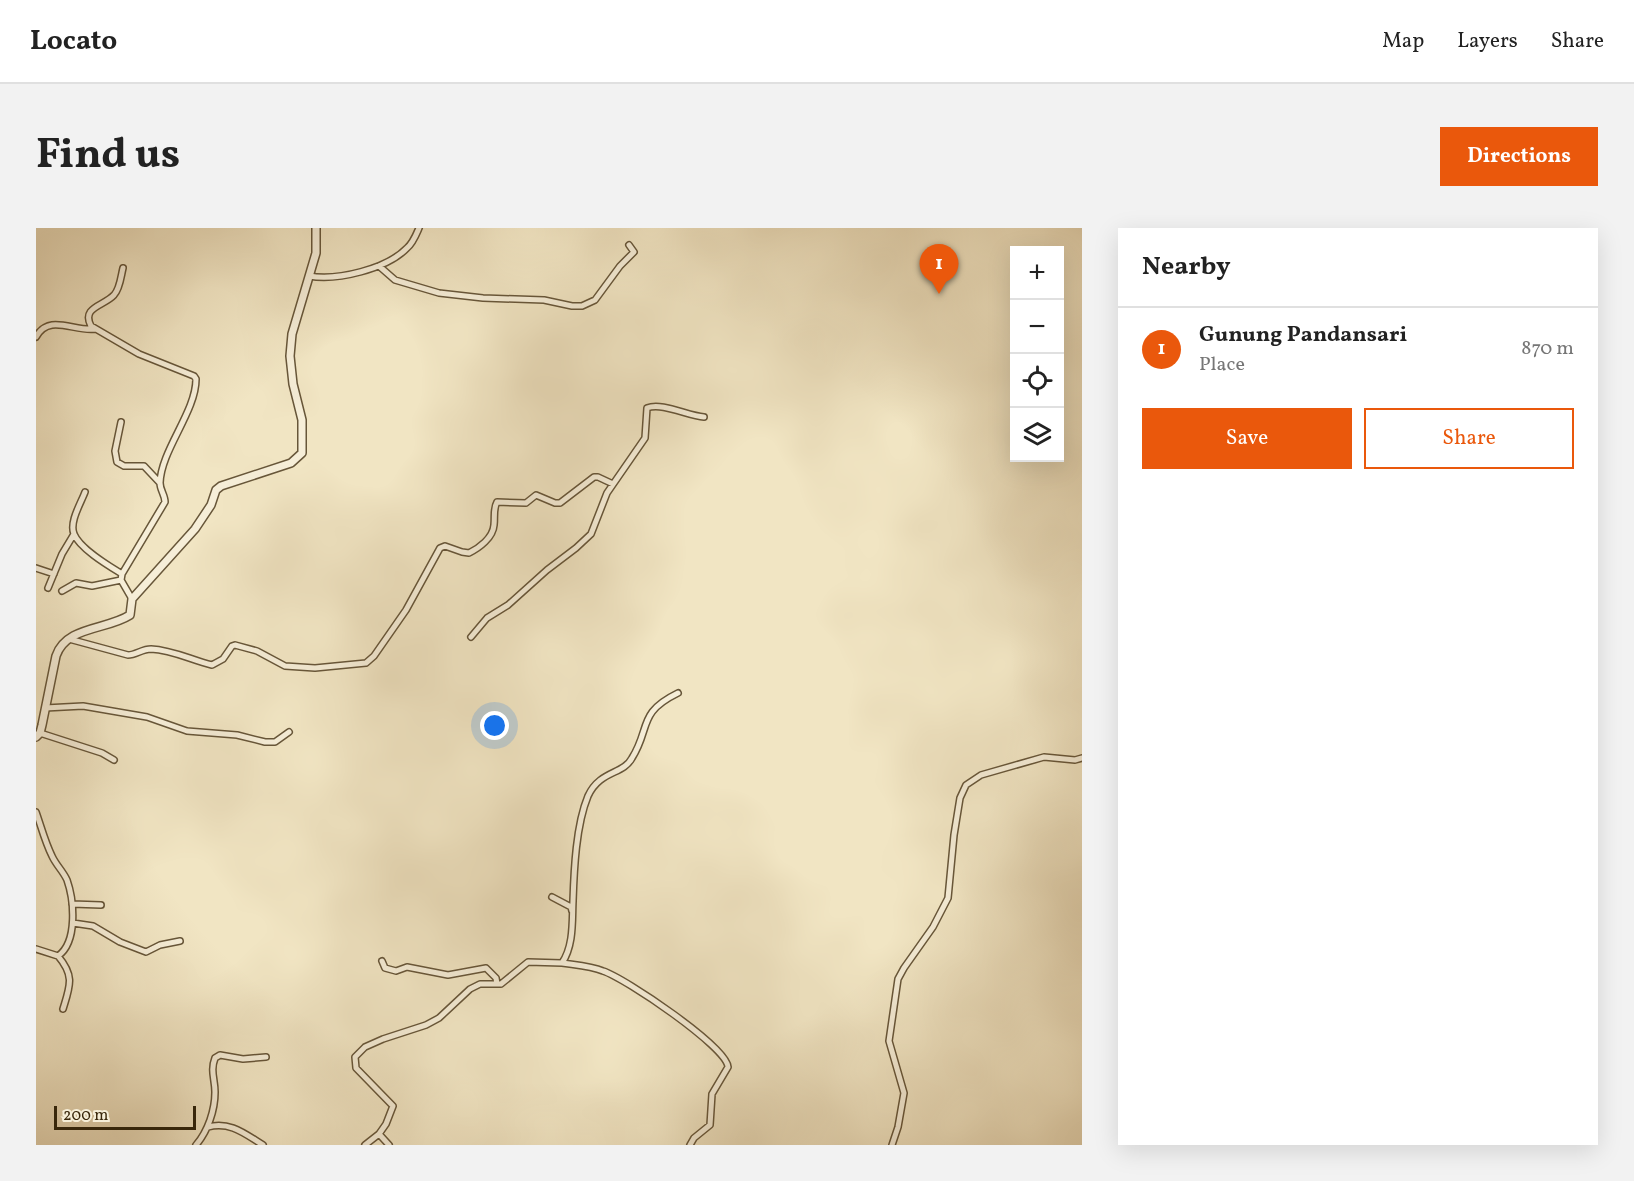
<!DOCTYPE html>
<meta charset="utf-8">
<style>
body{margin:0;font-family:Vollkorn,serif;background:#f2f2f2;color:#222}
.controls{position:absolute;right:18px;top:18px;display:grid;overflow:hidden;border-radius:0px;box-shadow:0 6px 24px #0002}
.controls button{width:54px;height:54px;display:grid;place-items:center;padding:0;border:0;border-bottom:2px solid #e0e0e0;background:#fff;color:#222;font:30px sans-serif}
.scale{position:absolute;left:18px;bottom:15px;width:142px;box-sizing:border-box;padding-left:6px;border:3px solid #39270b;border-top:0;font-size:16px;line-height:21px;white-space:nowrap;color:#39270b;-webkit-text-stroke:4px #f6eed8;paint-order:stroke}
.you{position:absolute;left:459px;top:498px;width:21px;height:21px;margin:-15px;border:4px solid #fff;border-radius:50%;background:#1a73e8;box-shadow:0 0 0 9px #1a73e833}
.badge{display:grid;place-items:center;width:39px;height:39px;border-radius:50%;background:#ea580c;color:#fff;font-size:20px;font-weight:700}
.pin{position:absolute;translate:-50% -50px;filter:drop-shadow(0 2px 3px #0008)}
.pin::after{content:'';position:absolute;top:32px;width:21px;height:18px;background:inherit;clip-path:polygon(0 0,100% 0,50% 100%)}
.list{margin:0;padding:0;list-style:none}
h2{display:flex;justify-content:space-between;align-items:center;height:78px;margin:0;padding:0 24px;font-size:26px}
h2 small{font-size:20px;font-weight:400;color:#767676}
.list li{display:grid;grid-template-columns:39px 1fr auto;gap:18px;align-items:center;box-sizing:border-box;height:84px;padding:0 24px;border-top:2px solid #e0e0e0}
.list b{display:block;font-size:22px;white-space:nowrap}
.list p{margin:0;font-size:20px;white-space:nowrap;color:#767676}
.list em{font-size:20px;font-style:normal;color:#767676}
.actions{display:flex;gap:12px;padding:18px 24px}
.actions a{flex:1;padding:14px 0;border:2px solid #ea580c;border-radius:0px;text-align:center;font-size:21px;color:#ea580c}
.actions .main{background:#ea580c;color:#fff}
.icon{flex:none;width:33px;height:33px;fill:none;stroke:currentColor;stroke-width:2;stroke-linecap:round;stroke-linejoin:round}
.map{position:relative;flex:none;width:1046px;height:917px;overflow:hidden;border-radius:0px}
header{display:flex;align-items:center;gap:36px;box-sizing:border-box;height:84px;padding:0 30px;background:#fff;border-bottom:2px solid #e0e0e0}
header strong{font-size:28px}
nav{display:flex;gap:33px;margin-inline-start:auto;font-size:21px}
.intro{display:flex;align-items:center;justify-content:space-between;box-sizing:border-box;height:144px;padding:0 36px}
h1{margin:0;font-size:42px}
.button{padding:15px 27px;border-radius:0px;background:#ea580c;color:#fff;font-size:21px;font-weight:700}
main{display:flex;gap:36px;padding:0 36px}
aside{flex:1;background:#fff;border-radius:0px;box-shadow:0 6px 24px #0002}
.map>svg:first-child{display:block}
</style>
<header>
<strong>Locato</strong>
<nav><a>Map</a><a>Layers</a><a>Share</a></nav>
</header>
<div class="intro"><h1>Find us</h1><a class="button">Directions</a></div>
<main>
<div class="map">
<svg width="1046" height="917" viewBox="0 0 1046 917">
<rect width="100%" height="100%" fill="#f1e5c3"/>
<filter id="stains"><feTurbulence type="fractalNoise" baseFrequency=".00333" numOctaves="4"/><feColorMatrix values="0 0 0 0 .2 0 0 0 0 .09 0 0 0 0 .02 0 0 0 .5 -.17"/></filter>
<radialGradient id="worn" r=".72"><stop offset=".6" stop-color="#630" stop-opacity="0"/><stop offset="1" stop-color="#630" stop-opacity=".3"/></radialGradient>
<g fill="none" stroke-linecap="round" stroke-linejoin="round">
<defs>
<path id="minor" d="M343 38 359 52 403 65 447 70 508 72 536 78H546L559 72 584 38 598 24 593 17
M87 40C85 48 84 61 78 67 68 78 45 79 55 98L103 126 158 148 160 151C160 184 125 222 124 255 124 262 129 267 129 274L86 346 85 352 96 371
M273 48C301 53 351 41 371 20 377 15 380 7 383 0
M0 109C13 85 38 104 59 101
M85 194 79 223 81 234 88 238H108L124 255
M49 264C45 275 33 294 38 306 44 321 73 338 86 346
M0 340 18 346
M12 360 26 326 38 306
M26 363 40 355 56 358 85 352
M435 409 451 390 472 377 511 342 540 320 555 306 571 265 609 210 611 180C626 174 652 188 668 189
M33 411 92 427C100 427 106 421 115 421 137 422 155 432 176 437L187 431 196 418 199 417 221 423 249 438 279 440 330 435 338 428 370 382 404 320 409 318 426 324 433 325C443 320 457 310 458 297 459 289 457 281 461 274L490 275 500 267 519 275H524L558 249H562L577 256
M9 480 47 478 111 489 151 503 201 507 229 514H239L253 504
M4 505 66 525 78 532
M0 584C5 598 9 614 16 628 20 637 27 643 31 652 38 672 42 714 22 728L0 721
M516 669 535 679 536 683
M36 676 65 677
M37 695 57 698 84 714 110 724 124 717 144 713
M22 728C39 748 34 758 27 781
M346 733 349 740 360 743 371 739 412 747 450 740 460 750 461 756
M526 735C539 737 555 738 567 743 589 750 691 819 692 839L676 866 674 897 658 910 654 917
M172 899C194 893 209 906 227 917
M160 917C172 903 179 882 179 864 179 851 174 843 179 830L184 827 207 831 230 829
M329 917 343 906
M353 917 343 906 350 896 357 878 320 840 319 829 329 819 347 811 390 797 403 790 434 761 444 756H465L492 734 526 735C538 717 536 693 537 673 538 642 540 597 552 568 564 542 587 547 596 530 615 500 601 485 642 465
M856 917 862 899 868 865 853 813 862 751 868 740 897 699 912 670 918 607 924 570 930 557 945 547 1008 529 1039 532 1046 530"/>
<path id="tertiary" d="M0 509 4 505 6 497 20 428C30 398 71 402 94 387L96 371 159 301 175 277 180 262 185 258 255 235 266 225V192L257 156 254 128 256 106 280 25V0"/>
</defs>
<use href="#minor" stroke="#675639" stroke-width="8"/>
<use href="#tertiary" stroke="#675639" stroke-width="10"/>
<use href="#minor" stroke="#f6eed8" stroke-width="5"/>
<use href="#tertiary" stroke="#f6eed8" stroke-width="7"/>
</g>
<rect width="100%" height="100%" filter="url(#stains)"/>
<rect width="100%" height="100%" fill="url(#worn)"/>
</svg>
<div class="controls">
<button>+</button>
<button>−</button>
<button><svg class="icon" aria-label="locate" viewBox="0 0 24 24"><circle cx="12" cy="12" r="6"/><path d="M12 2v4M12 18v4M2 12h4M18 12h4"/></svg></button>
<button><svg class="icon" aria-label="layers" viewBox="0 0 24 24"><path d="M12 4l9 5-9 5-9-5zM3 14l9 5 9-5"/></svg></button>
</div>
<div class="scale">200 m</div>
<div class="you"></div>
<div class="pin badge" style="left:903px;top:66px">1</div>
</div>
<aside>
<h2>Nearby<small></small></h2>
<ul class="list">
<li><span class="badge">1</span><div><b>Gunung Pandansari</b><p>Place</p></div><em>870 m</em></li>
</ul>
<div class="actions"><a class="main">Save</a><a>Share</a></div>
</aside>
</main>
